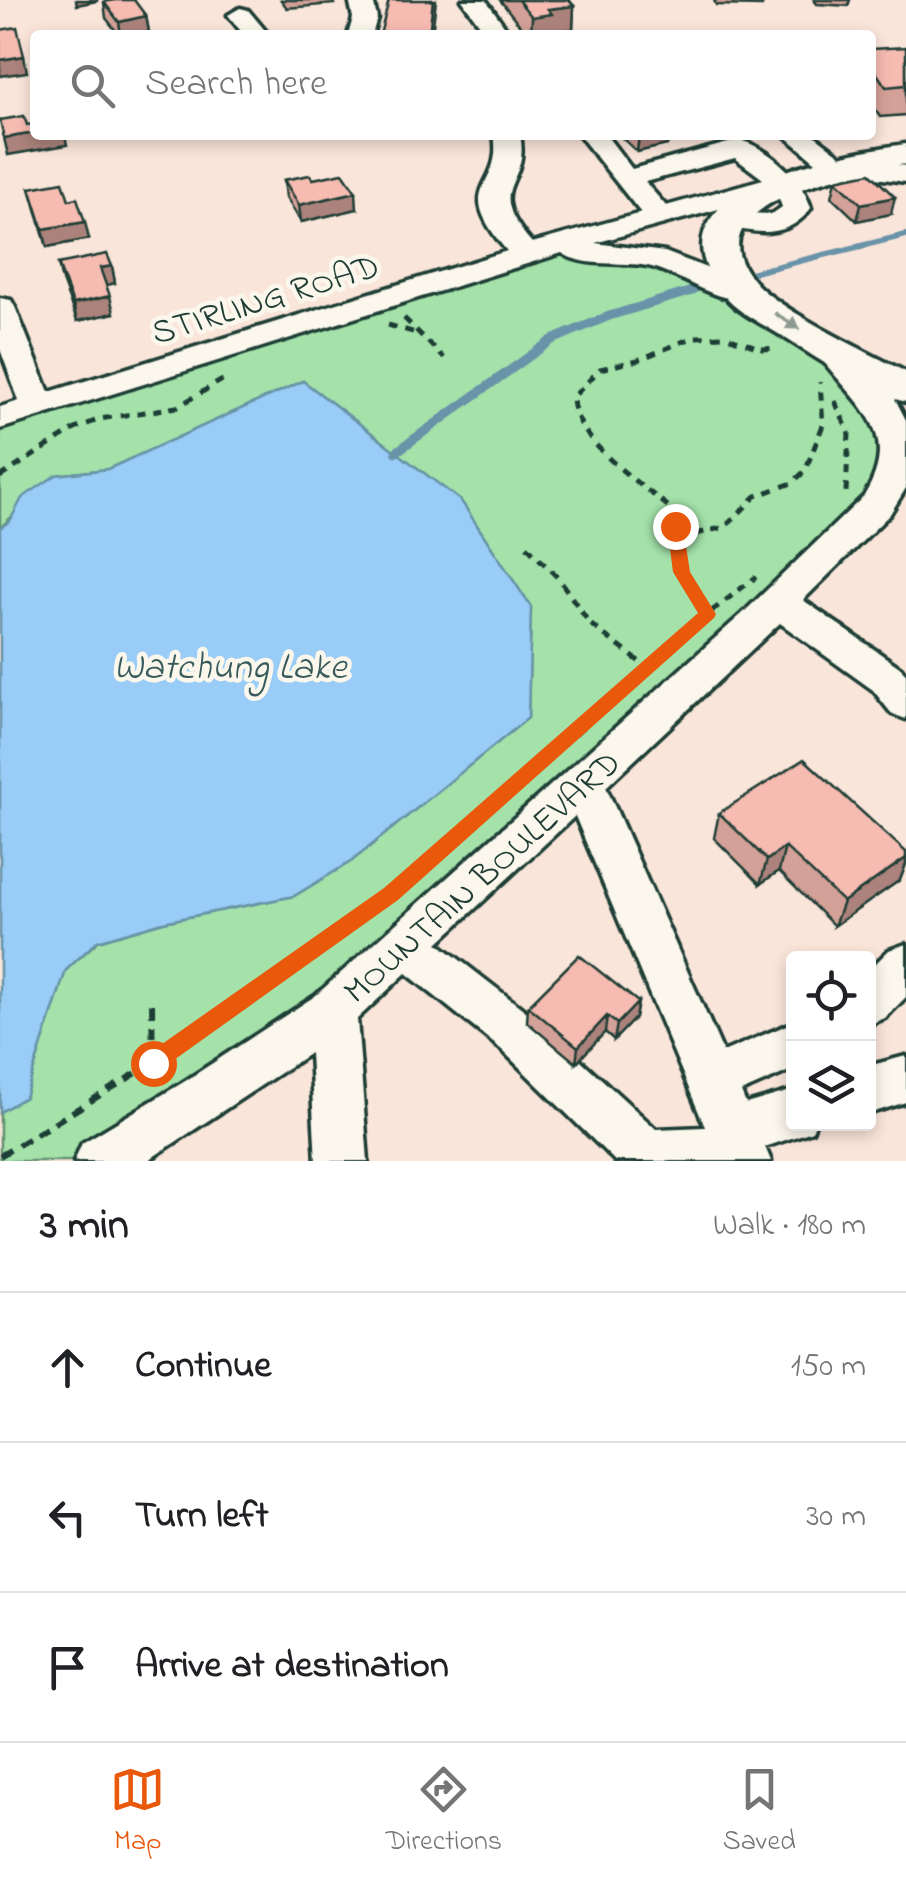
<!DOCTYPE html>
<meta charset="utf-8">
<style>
body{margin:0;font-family:"Indie Flower",sans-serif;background:#f2f2f2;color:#202124}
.controls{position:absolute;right:30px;bottom:30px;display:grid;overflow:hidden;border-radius:10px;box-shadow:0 5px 15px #0003}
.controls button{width:90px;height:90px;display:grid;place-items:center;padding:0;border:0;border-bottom:2px solid #e0e0e0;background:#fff;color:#202124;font:50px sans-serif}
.stop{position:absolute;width:30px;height:30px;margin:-22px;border:8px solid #ea580c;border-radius:50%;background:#fff}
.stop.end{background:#ea580c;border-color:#fff;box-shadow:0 2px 10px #0008}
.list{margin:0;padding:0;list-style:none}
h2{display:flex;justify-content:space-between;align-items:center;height:130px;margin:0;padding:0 40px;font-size:42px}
h2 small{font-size:32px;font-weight:400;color:#757577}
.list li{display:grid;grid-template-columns:65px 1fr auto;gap:30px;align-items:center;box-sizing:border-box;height:150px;padding:0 40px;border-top:2px solid #e0e0e0}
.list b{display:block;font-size:38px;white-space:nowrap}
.list em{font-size:32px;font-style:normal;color:#757577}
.icon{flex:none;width:55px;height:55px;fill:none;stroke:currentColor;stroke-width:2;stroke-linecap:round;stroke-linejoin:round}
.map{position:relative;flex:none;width:906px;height:1161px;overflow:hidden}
.search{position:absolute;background:#fff;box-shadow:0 5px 15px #0003;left:30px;right:30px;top:30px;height:110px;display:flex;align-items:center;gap:25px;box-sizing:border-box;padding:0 35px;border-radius:10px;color:#757577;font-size:38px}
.sheet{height:580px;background:#fff}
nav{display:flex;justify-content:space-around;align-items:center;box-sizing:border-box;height:140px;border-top:2px solid #e0e0e0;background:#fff;font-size:28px;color:#757577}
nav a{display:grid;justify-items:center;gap:5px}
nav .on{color:#ea580c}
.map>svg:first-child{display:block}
</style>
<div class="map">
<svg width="906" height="1161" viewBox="0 0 906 1161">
<rect width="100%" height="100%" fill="#fae5da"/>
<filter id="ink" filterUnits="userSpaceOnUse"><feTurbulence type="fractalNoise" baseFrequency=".01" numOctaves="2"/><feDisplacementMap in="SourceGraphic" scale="20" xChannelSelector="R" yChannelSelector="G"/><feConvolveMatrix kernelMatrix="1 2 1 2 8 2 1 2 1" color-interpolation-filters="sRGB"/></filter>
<g filter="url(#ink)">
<path fill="#a4e2aa" stroke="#62906f" stroke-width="2.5" d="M552 249 654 258 832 351 898 463 332 1011 100 1161H0V1112L25 1097 66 970 98 941 163 922 294 896 352 861 528 718 531 607 461 501 303 381 108 469 56 475 0 528V418Z"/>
<path fill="#99ccf6" stroke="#6893a8" stroke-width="2.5" d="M303 381 461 501 531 607 528 718 352 861 294 896 163 922 97 941 66 970 25 1097 0 1112V528L10 521 22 498 56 475 108 469Z"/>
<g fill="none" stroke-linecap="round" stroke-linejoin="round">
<path stroke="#6893a8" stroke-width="6" d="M742 275 906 235
M683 293 708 286"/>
<path stroke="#6893a8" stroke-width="9" d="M396 452 552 340 609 316 692 291"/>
<defs>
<path id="minor" d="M349 0H373L377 18 372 35H348L353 18Z
M462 0H486L511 35H487Z
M240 8 248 10 269 35H244L228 15Z
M494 135H520C531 187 481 184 532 243L641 213 579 135H606L632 169 739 140C768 147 803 179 811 208 788 240 753 234 719 224L715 218 719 212 772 214 782 207 777 193 595 243 665 252 753 286 757 292 753 298C719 307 680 273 648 266 622 261 583 268 562 253L0 429V407L19 401 0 349V298L11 300 15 307 49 392 507 251C449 182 504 191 494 135ZM735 158 763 179 666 206 645 182Z
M784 135H814L846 159 906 166V182L828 172Z
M832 341 843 344 893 395 906 420V488L890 514 803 600 901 668 906 674V719L892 714 873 690 780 623 606 787 723 1052 794 1022V1069L741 1092 746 1104 794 1090V1124H815L812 1131 765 1147 771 1161H615L502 1050 406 973 357 1019 368 1161H316L310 1053 147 1161H74L82 1143 182 1083 315 996 742 614 864 496C906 428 850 401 816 351L821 344ZM575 816 705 1127 656 1129 536 1019 438 943Z
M906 944V997L885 1018 868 1025V971L889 950Z
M906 1056V1102L868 1114V1066Z"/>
<path id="major" d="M906 144V164C856 171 686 202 754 281 777 309 871 354 906 372V402C864 391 822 361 785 338 767 326 742 315 728 300 631 191 833 154 906 144Z"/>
</defs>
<use href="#minor" stroke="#1f3d34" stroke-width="7"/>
<use href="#major" stroke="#1f3d34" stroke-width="7"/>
<path stroke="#1f3d34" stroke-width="5" stroke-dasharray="9 8" stroke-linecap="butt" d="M404 318 444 358
M388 325 416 333
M835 401 849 433 846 492
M0 477 73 430 100 419 177 407 229 376
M679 538 725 527 756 496 792 483 805 471 823 425 820 382
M527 546 559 579 590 624 649 669 646 672
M708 614 682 573 674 511C642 485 573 441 573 397L600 369 638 360 694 337 725 336 762 349 776 348
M649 669 708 614 756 577"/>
<path stroke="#1f3d34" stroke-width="6" stroke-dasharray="12 9" stroke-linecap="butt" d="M152 1004 153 1063
M0 1156 153 1063 391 894 648 669"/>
<use href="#minor" fill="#fbf7ec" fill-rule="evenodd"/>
<use href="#major" fill="#fbf7ec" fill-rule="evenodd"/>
</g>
<path fill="#d4a198" stroke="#1f3d34" stroke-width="2.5" d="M281 0H334L335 4 287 8Z
M500 0H569L574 6 573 29 551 32V35L526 33Z
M714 0H763L762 6 716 5Z
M814 0H850L848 6 817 4Z
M104 2 146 16 149 32 134 35H119L106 18Z
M906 47V115L880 117 871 104V65Z
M619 135H678L668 138 667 145 637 152Z
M313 179 357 209 301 222 286 197 284 180Z
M836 180 891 214 857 221 832 197Z
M30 188 69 200 89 239 47 247Z
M58 264 112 266 115 283 106 285 114 313 77 321 62 281Z
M719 813 906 852V864L900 880 834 926 779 871 760 884 714 838Z
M638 1002 635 1018 614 1040 605 1032 576 1063 527 1022 528 1006Z"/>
<path fill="#ac837c" stroke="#1f3d34" stroke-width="2.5" d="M76 0H97V1L77 5Z
M433 0H436L432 35H429Z
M574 6 573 29 551 32V35H531L532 17 548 9Z
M146 16 149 32 134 35H121L119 22Z
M24 56 27 72 0 76V60Z
M35 133V135H65L67 145 8 155 4 138Z
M639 135H678L668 138 667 145 637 152Z
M356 192 357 209 301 222 299 205Z
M895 197 891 214 857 221 861 204Z
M85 222 89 239 47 247 43 229Z
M112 266 115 283 103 286 100 268Z
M110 296 114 313 77 321 73 304Z
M785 847 779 871 760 884 767 860Z
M906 858V864L900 880 834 926 843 902Z
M638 1002 635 1018 614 1040 617 1024Z
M607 1016 605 1032 576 1063 578 1047Z"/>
<path fill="#f6bbb1" stroke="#1f3d34" stroke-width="2.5" d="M115 0H134L146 16 119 22 104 2Z
M389 0H433L429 35H380Z
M518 0H569L574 6 548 9 552 14 532 17Z
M17 27 24 56 0 60V30Z
M906 47V85L886 87 871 65V49Z
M24 116 27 125 35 124V133L4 138 0 120Z
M343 173 356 192 299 205 284 180 310 175 313 179Z
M870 173 895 197 861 204 836 180Z
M63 182 69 200 77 198 85 222 43 229 30 188Z
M107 254 112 266 100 268 110 296 73 304 58 264Z
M804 759 906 852V858L843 902 785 847 767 860 719 813Z
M579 955 638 1002 617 1024 607 1016 578 1047 528 1006Z"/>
<defs><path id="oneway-solid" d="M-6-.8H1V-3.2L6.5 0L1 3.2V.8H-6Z" transform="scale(2.5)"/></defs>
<use fill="#8d9a90" href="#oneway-solid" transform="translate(787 321) rotate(33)"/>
</g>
<path fill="#ea580c" d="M675 521 683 526 690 572 716 614 714 618 398 900 160 1070H145L142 1063 145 1056 384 888 698 613 673 572 667 526Z"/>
<g text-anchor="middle" stroke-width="9" stroke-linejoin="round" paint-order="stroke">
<g font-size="35" fill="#1f3d34" stroke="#fbf7ec">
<text transform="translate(265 298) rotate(-17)" y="12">STIRLING ROAD</text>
<text transform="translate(481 876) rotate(-42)" y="12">MOUNTAIN BOULEVARD</text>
</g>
<g font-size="38" font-style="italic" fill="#375a5b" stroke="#fbf7ec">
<text x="230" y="678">Watchung Lake</text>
</g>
</g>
</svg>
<div class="controls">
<button><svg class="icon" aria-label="locate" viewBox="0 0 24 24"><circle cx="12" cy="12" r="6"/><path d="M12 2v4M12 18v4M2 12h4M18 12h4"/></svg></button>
<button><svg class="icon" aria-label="layers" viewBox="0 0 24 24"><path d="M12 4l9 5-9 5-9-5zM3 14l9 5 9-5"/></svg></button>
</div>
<div class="stop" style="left:153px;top:1063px"></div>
<div class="stop end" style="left:675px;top:526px"></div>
<div class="search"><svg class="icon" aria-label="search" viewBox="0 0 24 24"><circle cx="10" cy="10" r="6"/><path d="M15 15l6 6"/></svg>Search here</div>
</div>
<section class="sheet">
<h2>3 min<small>Walk · 180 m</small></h2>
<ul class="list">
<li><svg class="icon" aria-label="ahead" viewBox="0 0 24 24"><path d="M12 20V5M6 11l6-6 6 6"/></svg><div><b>Continue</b></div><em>150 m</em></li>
<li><svg class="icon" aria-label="left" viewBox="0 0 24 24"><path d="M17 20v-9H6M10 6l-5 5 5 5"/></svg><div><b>Turn left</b></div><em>30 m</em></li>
<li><svg class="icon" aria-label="arrive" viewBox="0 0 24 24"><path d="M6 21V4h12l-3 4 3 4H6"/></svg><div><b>Arrive at destination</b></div></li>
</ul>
</section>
<nav>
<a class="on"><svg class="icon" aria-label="map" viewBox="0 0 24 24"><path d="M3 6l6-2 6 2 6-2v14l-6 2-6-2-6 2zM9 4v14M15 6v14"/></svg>Map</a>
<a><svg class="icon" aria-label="directions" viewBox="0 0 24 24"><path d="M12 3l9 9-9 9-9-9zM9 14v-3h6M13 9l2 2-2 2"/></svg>Directions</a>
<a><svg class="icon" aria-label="saved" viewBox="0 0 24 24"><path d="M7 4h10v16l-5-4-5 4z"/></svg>Saved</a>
</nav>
